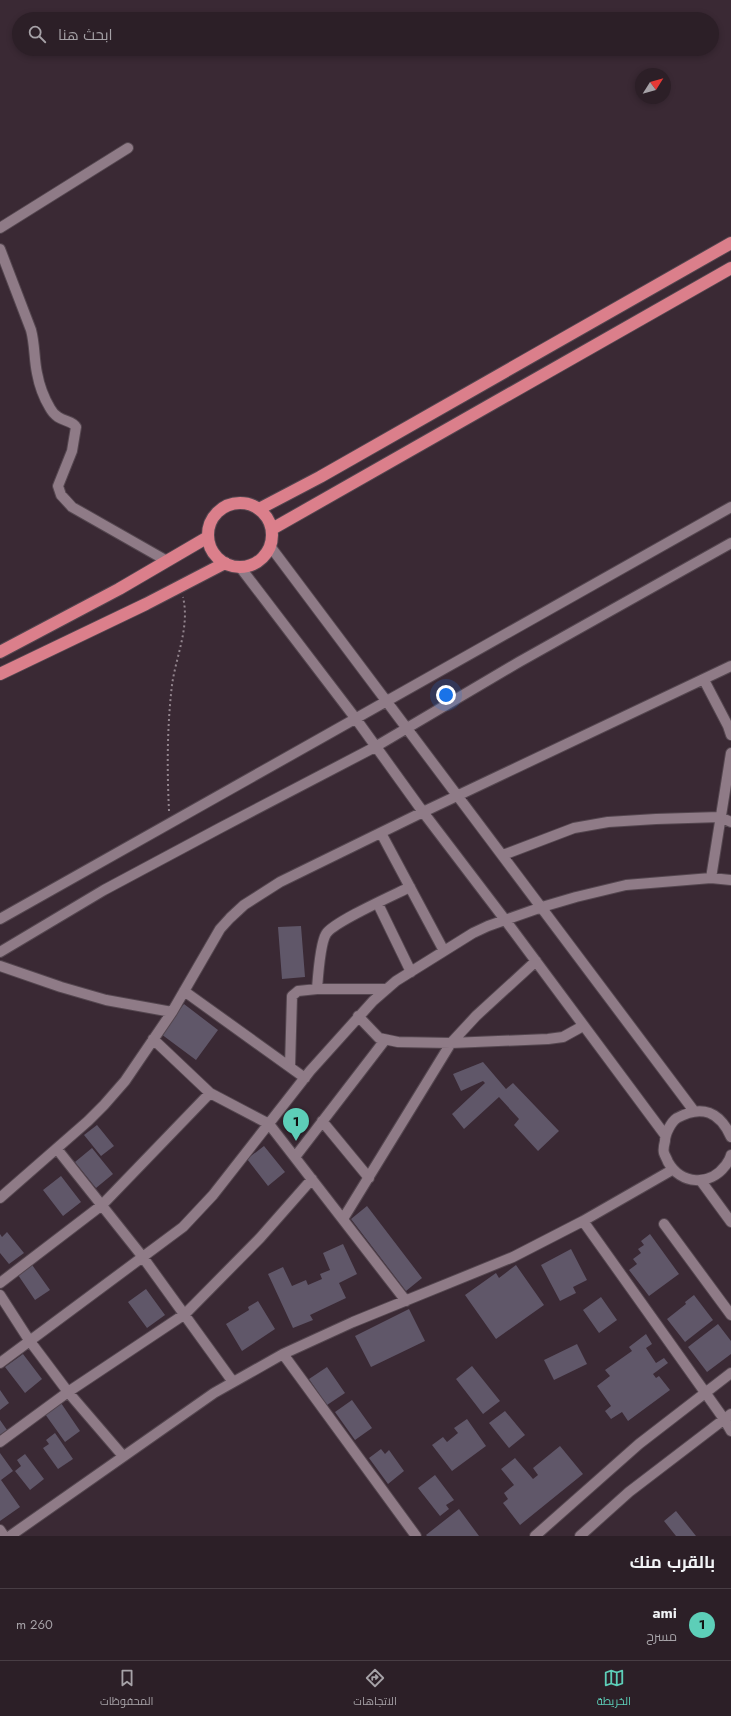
<!DOCTYPE html>
<html lang="ar">
<meta charset="utf-8">
<style>
body{margin:0;font-family:Jost,Cairo,sans-serif;background:#34272f;color:#f1f3f6;direction:rtl}
.compass{position:absolute;left:635px;top:68px;width:36px;height:36px;border-radius:50%;background:#2c1f27;box-shadow:0 2px 6px #0003;rotate:53deg}
.you{position:absolute;left:446px;top:695px;width:14px;height:14px;margin:-10px;border:3px solid #fff;border-radius:50%;background:#1a73e8;box-shadow:0 0 0 6px #1a73e833}
.badge{display:grid;place-items:center;width:26px;height:26px;border-radius:50%;background:#5dceb8;color:#111;font-size:13px;font-weight:700}
.pin{position:absolute;translate:-50% -33px;filter:drop-shadow(0 1px 2px #0008)}
.pin::after{content:'';position:absolute;top:21px;width:14px;height:12px;background:inherit;clip-path:polygon(0 0,100% 0,50% 100%)}
.list{margin:0;padding:0;list-style:none}
h2{display:flex;justify-content:space-between;align-items:center;height:52px;margin:0;padding:0 16px;font-size:17px}
h2 small{font-size:13px;font-weight:400;color:#a6a2a7}
.list li{display:grid;grid-template-columns:26px 1fr auto;gap:12px;align-items:center;box-sizing:border-box;height:72px;padding:0 16px;border-top:1px solid #483d44}
.list b{display:block;font-size:15px;white-space:nowrap}
.list p{margin:0;font-size:13px;white-space:nowrap;color:#a6a2a7}
.list em{font-size:13px;font-style:normal;color:#a6a2a7}
.icon{flex:none;width:22px;height:22px;fill:none;stroke:currentColor;stroke-width:2;stroke-linecap:round;stroke-linejoin:round}
.map{position:relative;flex:none;width:731px;height:1536px;overflow:hidden;direction:ltr}
.search{position:absolute;background:#2c1f27;box-shadow:0 2px 6px #0003;left:12px;right:12px;top:12px;height:44px;display:flex;align-items:center;gap:10px;box-sizing:border-box;padding:0 14px;border-radius:22px;color:#a6a2a7;font-size:15px}
.sheet{height:124px;background:#2c1f27}
nav{display:flex;justify-content:space-around;align-items:center;box-sizing:border-box;height:56px;border-top:1px solid #483d44;background:#2c1f27;font-size:11px;color:#a6a2a7}
nav a{display:grid;justify-items:center;gap:2px}
nav .on{color:#5dceb8}
.map>svg:first-child{display:block}
</style>
<div class="map">
<svg width="731" height="1536" viewBox="0 0 731 1536">
<rect width="100%" height="100%" fill="#3a2934"/>
<path fill="#605769" d="M301 926 305 977 282 979 278 927Z
M184 1004 218 1030 196 1060 161 1034Z
M483 1062 506 1089 513 1083 559 1131 538 1151 514 1125 519 1119 499 1097 464 1129 452 1114 485 1083 483 1081 461 1091 453 1074Z
M97 1125 114 1146 101 1156 84 1135Z
M264 1146 285 1172 268 1186 247 1159Z
M92 1148 113 1174 96 1188 75 1162Z
M61 1176 81 1202 63 1216 43 1190Z
M367 1206 422 1278 406 1291 351 1219Z
M7 1232 24 1253 9 1264 0 1253V1234L2 1237Z
M650 1234 679 1274 649 1296 629 1270 637 1264 633 1259 641 1253 638 1249 644 1245 641 1241Z
M343 1244 357 1274 339 1283 346 1298 310 1315 313 1320 293 1328 268 1274 283 1267 292 1286 306 1280 308 1285 322 1279 320 1274 330 1270 323 1253Z
M571 1249 587 1280 573 1287 576 1293 560 1301 541 1265Z
M30 1262 50 1290 35 1300 16 1272Z
M516 1265 544 1305 496 1339 465 1295 496 1273 499 1278Z
M146 1289 165 1315 147 1328 128 1302Z
M694 1295 713 1320 685 1342 667 1319 686 1304 685 1302Z
M601 1297 617 1320 599 1333 583 1310Z
M258 1301 275 1329 242 1351 226 1324 249 1310 248 1307Z
M409 1309 425 1341 371 1367 355 1336Z
M718 1324 731 1341V1354L707 1372 688 1347Z
M646 1334 652 1344 646 1348 656 1363 664 1358 668 1363 653 1374 656 1378 659 1376 670 1390 628 1421 622 1412 611 1419 605 1411 611 1406 597 1386 610 1376 605 1370 632 1351 629 1347Z
M577 1344 587 1364 554 1380 544 1360Z
M23 1354 42 1379 25 1393 5 1367Z
M472 1366 500 1401 483 1414 456 1379Z
M327 1367 345 1393 327 1405 309 1379Z
M0 1390 9 1403 0 1410Z
M352 1400 372 1428 355 1440 335 1412Z
M61 1403 80 1431 65 1442 45 1414Z
M505 1411 525 1435 509 1448 489 1423Z
M467 1419 486 1446 452 1471 432 1445 443 1437 447 1442 458 1433 454 1428Z
M0 1420 7 1430 0 1435Z
M55 1433 73 1459 58 1469 43 1448 49 1444 46 1440Z
M560 1446 583 1474 520 1525 503 1503 508 1499 504 1493 514 1485 501 1469 515 1458 533 1479 538 1475 533 1468Z
M381 1449 385 1454 389 1450 404 1471 388 1484 369 1458Z
M0 1453 13 1471 1 1480 20 1507 0 1521Z
M25 1454 44 1479 30 1490 15 1471 21 1466 17 1460Z
M435 1475 454 1500 446 1505 449 1509 440 1516 418 1488Z
M459 1509 479 1536H427L426 1535Z
M676 1511 696 1536H676L664 1521Z"/>
<g fill="none" stroke-linecap="round" stroke-linejoin="round">
<defs>
<path id="minor" d="M0 228 128 148
M0 249 31 330C35 345 34 359 37 373 39 384 44 398 50 408 58 423 72 419 76 427L72 451 58 486 61 495 72 507 167 561
M270 546 694 1111
M240 567 356 719 423 812 506 921 665 1135
M704 680 728 726 731 735
M381 833 444 951
M503 855 574 828 608 822 656 819 720 817 731 822
M711 878 731 753
M378 904 411 972
M0 919 731 507
M0 952 104 890 220 828 375 747 519 662 731 543
M0 966 61 987 106 1000 172 1012
M387 989H317C318 976 320 944 326 934 333 922 394 895 410 887
M184 991 305 1078
M358 1016 379 1038 398 1042 451 1043 548 1039 563 1037 583 1026
M153 1039 210 1093 269 1124 406 1301
M290 1067 292 996 298 991 317 989
M322 1121 369 1178
M731 1137C720 1112 702 1104 677 1118 671 1122 665 1134 665 1141 664 1145 663 1150 664 1153 665 1156 667 1159 668 1162 681 1185 710 1186 725 1166 728 1162 730 1160 731 1155
M57 1149 142 1256 233 1382
M295 1157 385 1040
M701 1181 731 1222
M0 1198 88 1121 104 1105 125 1081 172 1012 220 929 230 918 244 905 280 882 423 812 731 666
M343 1219 451 1043 476 1016 536 961
M583 1221 724 1419 731 1431
M664 1224 731 1315
M0 1283 102 1205 210 1093
M0 1295 29 1340 68 1392 123 1456
M283 1354 416 1536
M0 1363 183 1227 213 1195 310 1071 373 1001 396 981 473 933 488 926 542 907 576 897 626 885 711 878 731 880
M0 1442 68 1392 185 1314 260 1238 312 1179
M0 1530 4 1536
M10 1536 214 1393 283 1354 353 1322 513 1257 583 1221 672 1170
M535 1536 639 1444 731 1373
M580 1536 629 1492 731 1414"/>
<path id="highway" d="M208 535a32 32 0 1 1 64 0a32 32 0 1 1-64 0Z
M259 509 320 477 731 243
M272 529 731 268
M0 652 119 589 208 537
M0 674 146 604 225 563"/>
</defs>
<use href="#minor" stroke="#54464f" stroke-width="12"/>
<use href="#highway" stroke="#54464f" stroke-width="14"/>
<path stroke="#92848d" stroke-width="2" stroke-dasharray="2 3" stroke-linecap="butt" d="M169 811C167 769 167 727 172 685 176 656 190 627 183 597"/>
<use href="#minor" stroke="#8f7b87" stroke-width="10"/>
<use href="#highway" stroke="#db7f8b" stroke-width="12"/>
</g>
</svg>
<svg class="compass" viewBox="-18 -18 36 36"><path d="M0-13l5 13h-10z" fill="#e53935"/><path d="M0 13l5-13h-10z" fill="#a6a2a7"/></svg>
<div class="you"></div>
<div class="pin badge" style="left:296px;top:1141px">1</div>
<div class="search"><svg class="icon" aria-label="search" viewBox="0 0 24 24"><circle cx="10" cy="10" r="6"/><path d="M15 15l6 6"/></svg>ابحث هنا</div>
</div>
<section class="sheet">
<h2>بالقرب منك<small></small></h2>
<ul class="list">
<li><span class="badge">1</span><div><b>ami</b><p>مسرح</p></div><em>260 m</em></li>
</ul>
</section>
<nav>
<a class="on"><svg class="icon" aria-label="map" viewBox="0 0 24 24"><path d="M3 6l6-2 6 2 6-2v14l-6 2-6-2-6 2zM9 4v14M15 6v14"/></svg>الخريطة</a>
<a><svg class="icon" aria-label="directions" viewBox="0 0 24 24"><path d="M12 3l9 9-9 9-9-9zM9 14v-3h6M13 9l2 2-2 2"/></svg>الاتجاهات</a>
<a><svg class="icon" aria-label="saved" viewBox="0 0 24 24"><path d="M7 4h10v16l-5-4-5 4z"/></svg>المحفوظات</a>
</nav>
